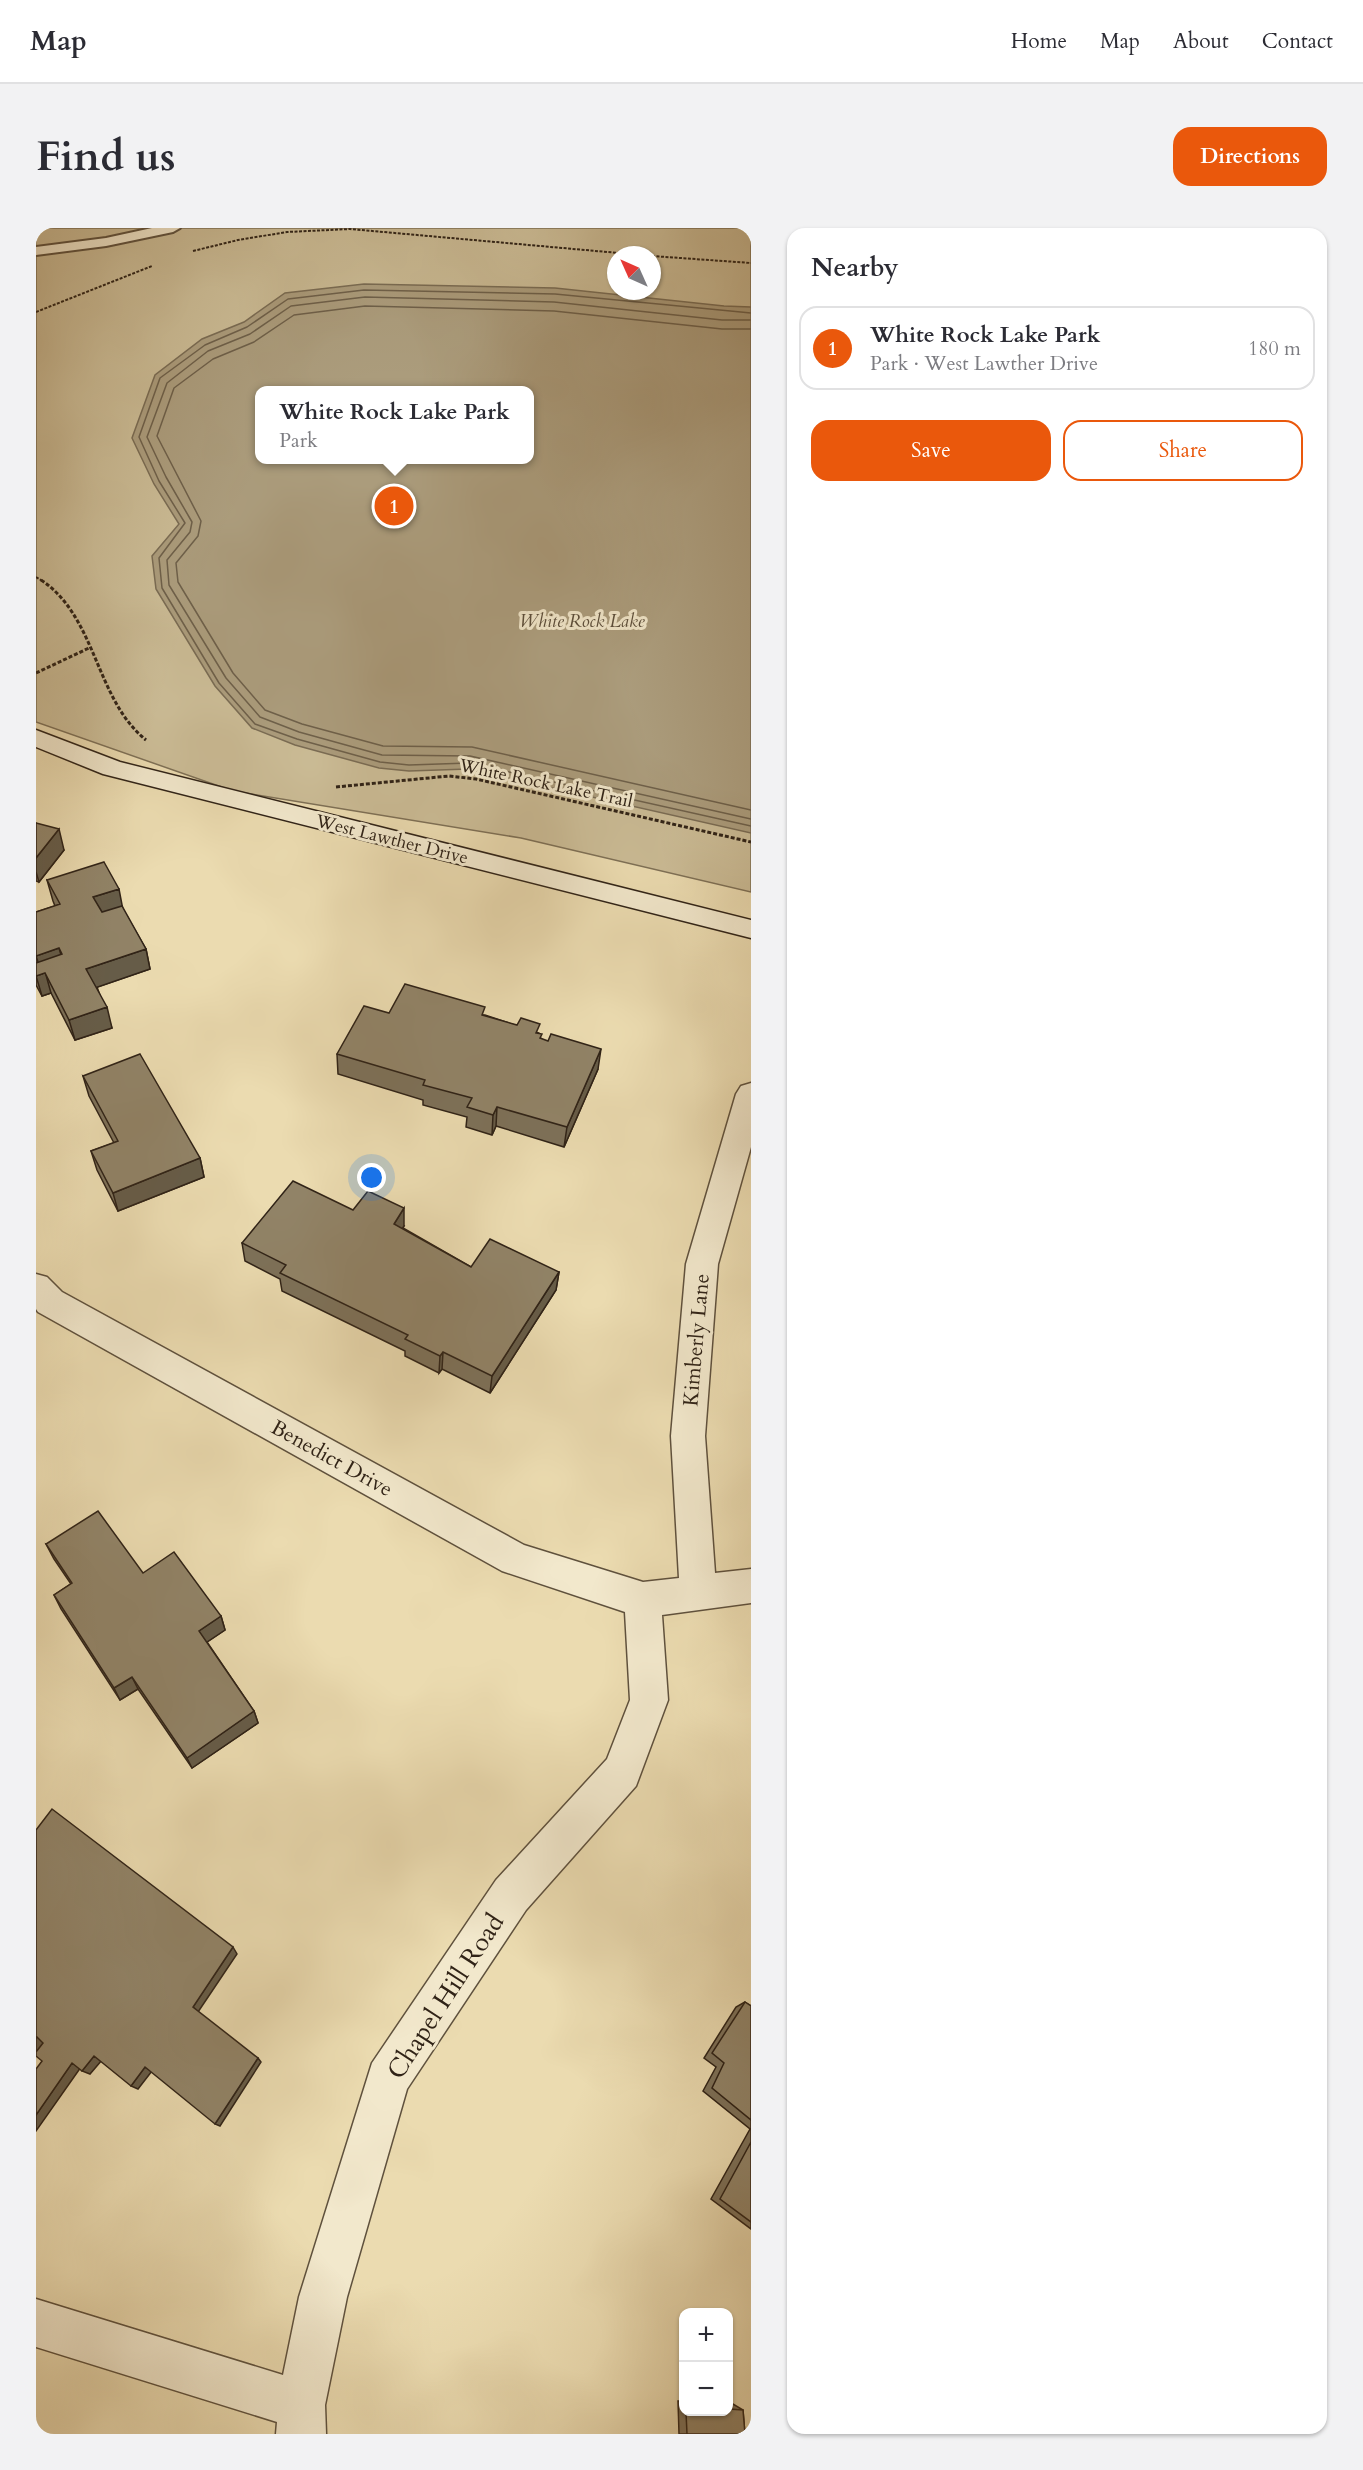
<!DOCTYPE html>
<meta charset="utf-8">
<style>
body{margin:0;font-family:Cardo,serif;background:#f2f2f3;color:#2b2b33}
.controls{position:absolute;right:18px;bottom:18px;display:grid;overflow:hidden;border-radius:12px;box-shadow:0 2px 4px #0004}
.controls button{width:54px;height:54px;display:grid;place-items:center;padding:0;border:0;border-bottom:2px solid #e1e1e2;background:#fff;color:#2b2b33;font:30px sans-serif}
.compass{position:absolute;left:571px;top:18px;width:54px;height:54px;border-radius:50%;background:#fff;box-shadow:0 2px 4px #0004;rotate:315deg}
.you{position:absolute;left:336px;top:950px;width:21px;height:21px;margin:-15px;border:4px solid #fff;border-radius:50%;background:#1a73e8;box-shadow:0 0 0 9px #1a73e833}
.badge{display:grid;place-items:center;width:39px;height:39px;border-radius:50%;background:#ea580c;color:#fff;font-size:20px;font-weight:700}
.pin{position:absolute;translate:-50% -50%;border:3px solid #fff;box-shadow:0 2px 6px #0006}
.popup{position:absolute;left:219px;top:158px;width:279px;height:78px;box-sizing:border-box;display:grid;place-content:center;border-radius:12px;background:#fff;filter:drop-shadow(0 2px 4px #0005);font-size:20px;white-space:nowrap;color:#7c7c81}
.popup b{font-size:22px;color:#2b2b33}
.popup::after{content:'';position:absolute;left:50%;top:100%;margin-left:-12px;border:12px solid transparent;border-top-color:#fff}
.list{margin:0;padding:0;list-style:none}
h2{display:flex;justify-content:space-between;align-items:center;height:78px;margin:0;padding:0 24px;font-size:26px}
h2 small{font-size:20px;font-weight:400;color:#7c7c81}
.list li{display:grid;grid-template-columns:39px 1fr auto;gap:18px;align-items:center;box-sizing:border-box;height:84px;margin:0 12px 12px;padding:0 12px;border:2px solid #e1e1e2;border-radius:18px}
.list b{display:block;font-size:22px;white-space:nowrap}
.list p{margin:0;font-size:20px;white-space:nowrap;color:#7c7c81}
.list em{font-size:20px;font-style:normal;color:#7c7c81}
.actions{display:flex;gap:12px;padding:18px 24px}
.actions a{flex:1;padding:14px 0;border:2px solid #ea580c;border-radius:18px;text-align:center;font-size:21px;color:#ea580c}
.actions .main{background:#ea580c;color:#fff}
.map{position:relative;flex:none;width:715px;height:2206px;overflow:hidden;border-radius:18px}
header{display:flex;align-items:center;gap:36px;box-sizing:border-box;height:84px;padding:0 30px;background:#fff;border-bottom:2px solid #e1e1e2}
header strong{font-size:28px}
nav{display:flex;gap:33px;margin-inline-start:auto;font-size:21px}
.intro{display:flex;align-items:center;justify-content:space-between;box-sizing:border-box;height:144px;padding:0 36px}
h1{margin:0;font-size:42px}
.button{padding:15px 27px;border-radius:18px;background:#ea580c;color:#fff;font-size:21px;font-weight:700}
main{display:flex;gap:36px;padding:0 36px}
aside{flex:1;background:#fff;border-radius:18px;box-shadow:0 2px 4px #0004}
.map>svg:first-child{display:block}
</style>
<header>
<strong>Map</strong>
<nav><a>Home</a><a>Map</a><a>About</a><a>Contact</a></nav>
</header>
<div class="intro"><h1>Find us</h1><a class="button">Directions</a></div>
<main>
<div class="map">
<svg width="715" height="2206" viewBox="0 0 715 2206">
<rect width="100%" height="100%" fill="#ebdbb0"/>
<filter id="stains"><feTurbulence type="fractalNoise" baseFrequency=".00333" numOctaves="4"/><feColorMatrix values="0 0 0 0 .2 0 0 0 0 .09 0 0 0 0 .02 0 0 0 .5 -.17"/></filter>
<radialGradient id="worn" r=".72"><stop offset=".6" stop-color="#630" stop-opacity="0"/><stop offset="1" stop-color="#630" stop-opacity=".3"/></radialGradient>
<path fill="#cbbc96" stroke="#7e7056" stroke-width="1.5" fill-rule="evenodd" d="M0 0H715V664L485 610 197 563 0 494ZM580 27H616V63H580ZM223 162H493V232H223Z"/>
<path fill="#ab9c7c" stroke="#7a6c54" stroke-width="1.5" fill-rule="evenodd" d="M328 56 519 60 688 78 715 79V605L432 541 373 543 343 540 259 517 216 500 179 458 120 361 116 328 143 296 118 256 96 210 119 147 166 111 208 94 249 65ZM223 162H493V232H223Z"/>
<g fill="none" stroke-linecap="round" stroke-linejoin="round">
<path stroke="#6e604a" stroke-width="1.5" d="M715 85 519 66 328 62 252 71 211 99 169 117 124 150 103 209 123 253 149 295 123 330 126 360 183 455 219 496 261 511 344 534 373 537 433 535 715 598
M715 92H686L518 74 329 69 255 78 214 106 172 123 131 155 111 209 130 249 156 294 154 304 131 332 133 357 190 450 224 489 263 504 346 527 434 528 715 591
M715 101H686L518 83 329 78 258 87 218 114 177 131 138 160 121 208 165 293 162 308 140 335 142 354 197 445 229 482 266 496 347 518 436 519 715 582"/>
<defs>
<path id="lane" d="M116 0H144L137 4 70 18 0 27V19L70 10Z"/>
<path id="street" d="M715 855V919L682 1036 669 1208 679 1345 715 1341V1375L626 1387 632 1472 600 1558 490 1682 371 1861 311 2069 289 2177 290 2206H240L241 2194 0 2119V2071L247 2147 263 2069 336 1835 460 1652 571 1531 594 1472 589 1384 466 1343 2 1084 0 1081V1046L11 1049 26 1064 488 1317 607 1354 643 1350 635 1208 650 1036 700 866 705 858Z"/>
<path id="secondary" d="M0 502 84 534 715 692V710L67 546 0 519Z"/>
</defs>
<use href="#lane" stroke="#5f513d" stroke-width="4"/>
<use href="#street" stroke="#5f513d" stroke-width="3"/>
<use href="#secondary" stroke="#302317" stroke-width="3"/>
<path stroke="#302317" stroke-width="2" stroke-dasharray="3 1.5" stroke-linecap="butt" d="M157 23 202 12 251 4 314 1 605 27
M616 28 715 35
M0 84 116 38
M0 349 8 354"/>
<path stroke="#302317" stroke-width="3" stroke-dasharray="4 2" stroke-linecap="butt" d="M5 352C61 389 59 471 110 512
M0 445 53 420
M300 559 413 548 440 551 715 614"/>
<use href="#lane" fill="#f2e8cc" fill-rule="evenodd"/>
<use href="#street" fill="#f2e8cc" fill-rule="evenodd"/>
<use href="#secondary" fill="#f2e8cc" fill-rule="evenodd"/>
</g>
<path fill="#7d7159" stroke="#302317" stroke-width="1.5" d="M0 595 28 622 3 654 0 653Z
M11 652 87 681 110 721 114 741 61 759 76 800 39 812 15 765 6 768 0 757V684L19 678 17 673Z
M353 785 449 787 503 805 505 811 562 841 528 919 460 898 456 907 430 899 431 889 387 877V872L302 846 301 826Z
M47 848 164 930 168 949 82 983 61 942 55 923 78 915 53 868Z
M368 998 367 1000 435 1039 523 1044 520 1062 454 1165 406 1141 403 1145 369 1128V1123L246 1063 244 1051 209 1033 206 1015Z
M10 1316 107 1345 185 1388 189 1402 171 1414 218 1483 222 1495 156 1540 102 1461 84 1472 25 1381 18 1367 35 1356 18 1331Z
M709 1774 715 1778V2001L675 1971 714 1901 667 1863 680 1839 668 1830 700 1779Z
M642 2173H648V2184H693V2176H697L707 2182 709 2206H643Z"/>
<path fill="#665c48" stroke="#302317" stroke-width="1.5" d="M23 601 28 622 3 654 0 644V630Z
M83 661 87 682 61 690 57 669Z
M23 720 29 741 10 747 15 765 6 768 0 748 6 746 0 728Z
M110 721 114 741 56 761 50 741Z
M71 779 76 800 39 812 33 792Z
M565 821 562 841 528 919 531 899Z
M461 879 460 898 456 907 457 887Z
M164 930 168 949 82 983 77 965Z
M368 980V998L358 1014V996Z
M523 1044 520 1062 454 1165 456 1148Z
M407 1124 406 1141 403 1145 404 1128Z
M185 1388 189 1402 168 1416 163 1403Z
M96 1449 102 1461 84 1472 78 1460Z
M218 1483 222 1495 156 1540 151 1530Z
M197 1719 201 1726 162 1784 157 1779Z
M1 1809 10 1813 0 1827V1810Z
M58 1828 66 1832 54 1846 46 1843Z
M222 1830 225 1834 184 1898 179 1896Z
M36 1835 45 1839 0 1903V1887Z
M109 1839 116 1843 102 1861 95 1858Z"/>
<path fill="#918367" stroke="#302317" stroke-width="1.5" d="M0 595 23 601 0 630Z
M68 634 83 661 57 669 66 684 86 678 110 721 50 741 71 779 33 792 9 745 0 748V735L26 726 23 720 0 728V684L24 676 11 652Z
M369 756 449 779 446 787 481 797 485 790 504 796 500 805 506 806 504 810 512 813 515 806 565 821 531 899 461 879 457 887 431 879 436 870 387 857 389 852 301 826 328 778 353 785Z
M104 826 164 930 77 965 55 923 82 913 47 848Z
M257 953 317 982 332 963 368 980 358 996 435 1039 454 1011 523 1044 456 1148 407 1124 404 1128 369 1111 372 1107 244 1045 250 1037 206 1015Z
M62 1283 107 1345 138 1324 185 1388 163 1403 218 1483 151 1530 96 1449 78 1460 18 1367 36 1355 10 1316Z
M16 1581 197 1719 157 1779 222 1830 179 1896 109 1839 95 1858 58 1828 46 1843 36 1835 0 1887V1841L6 1833 0 1828V1824L7 1815 1 1809 0 1810V1602Z
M709 1774 715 1778V1892L676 1860 688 1835 676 1825Z
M715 1914V1994L684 1971Z
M693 2181 707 2182 709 2206H651L650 2184H693Z"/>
<g text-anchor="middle" stroke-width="6" stroke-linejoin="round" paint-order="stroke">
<g font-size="18" font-style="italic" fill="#5b4d3a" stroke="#f2e8cc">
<text x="546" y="399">White Rock Lake</text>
</g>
<g font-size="18" fill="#302317" stroke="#f2e8cc">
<text transform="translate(510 555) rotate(12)" y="6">White Rock Lake Trail</text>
<text transform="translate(356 611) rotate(14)" y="6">West Lawther Drive</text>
</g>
<g font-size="21" fill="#302317" stroke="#f2e8cc">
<text transform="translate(660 1112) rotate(-85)" y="7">Kimberly Lane</text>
<text transform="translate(296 1230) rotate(29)" y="7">Benedict Drive</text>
</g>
<g font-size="26" fill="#302317" stroke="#f2e8cc">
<text transform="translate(409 1768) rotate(-57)" y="9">Chapel Hill Road</text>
</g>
</g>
<rect width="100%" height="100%" filter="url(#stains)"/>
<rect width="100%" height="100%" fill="url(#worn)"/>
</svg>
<div class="controls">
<button>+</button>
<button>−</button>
</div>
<svg class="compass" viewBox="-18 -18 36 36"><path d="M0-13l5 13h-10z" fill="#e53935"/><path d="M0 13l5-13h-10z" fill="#7c7c81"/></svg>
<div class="you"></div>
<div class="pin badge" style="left:358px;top:278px">1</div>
<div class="popup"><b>White Rock Lake Park</b>Park</div>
</div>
<aside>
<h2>Nearby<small></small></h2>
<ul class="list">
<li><span class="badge">1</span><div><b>White Rock Lake Park</b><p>Park · West Lawther Drive</p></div><em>180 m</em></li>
</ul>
<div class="actions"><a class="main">Save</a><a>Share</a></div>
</aside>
</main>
